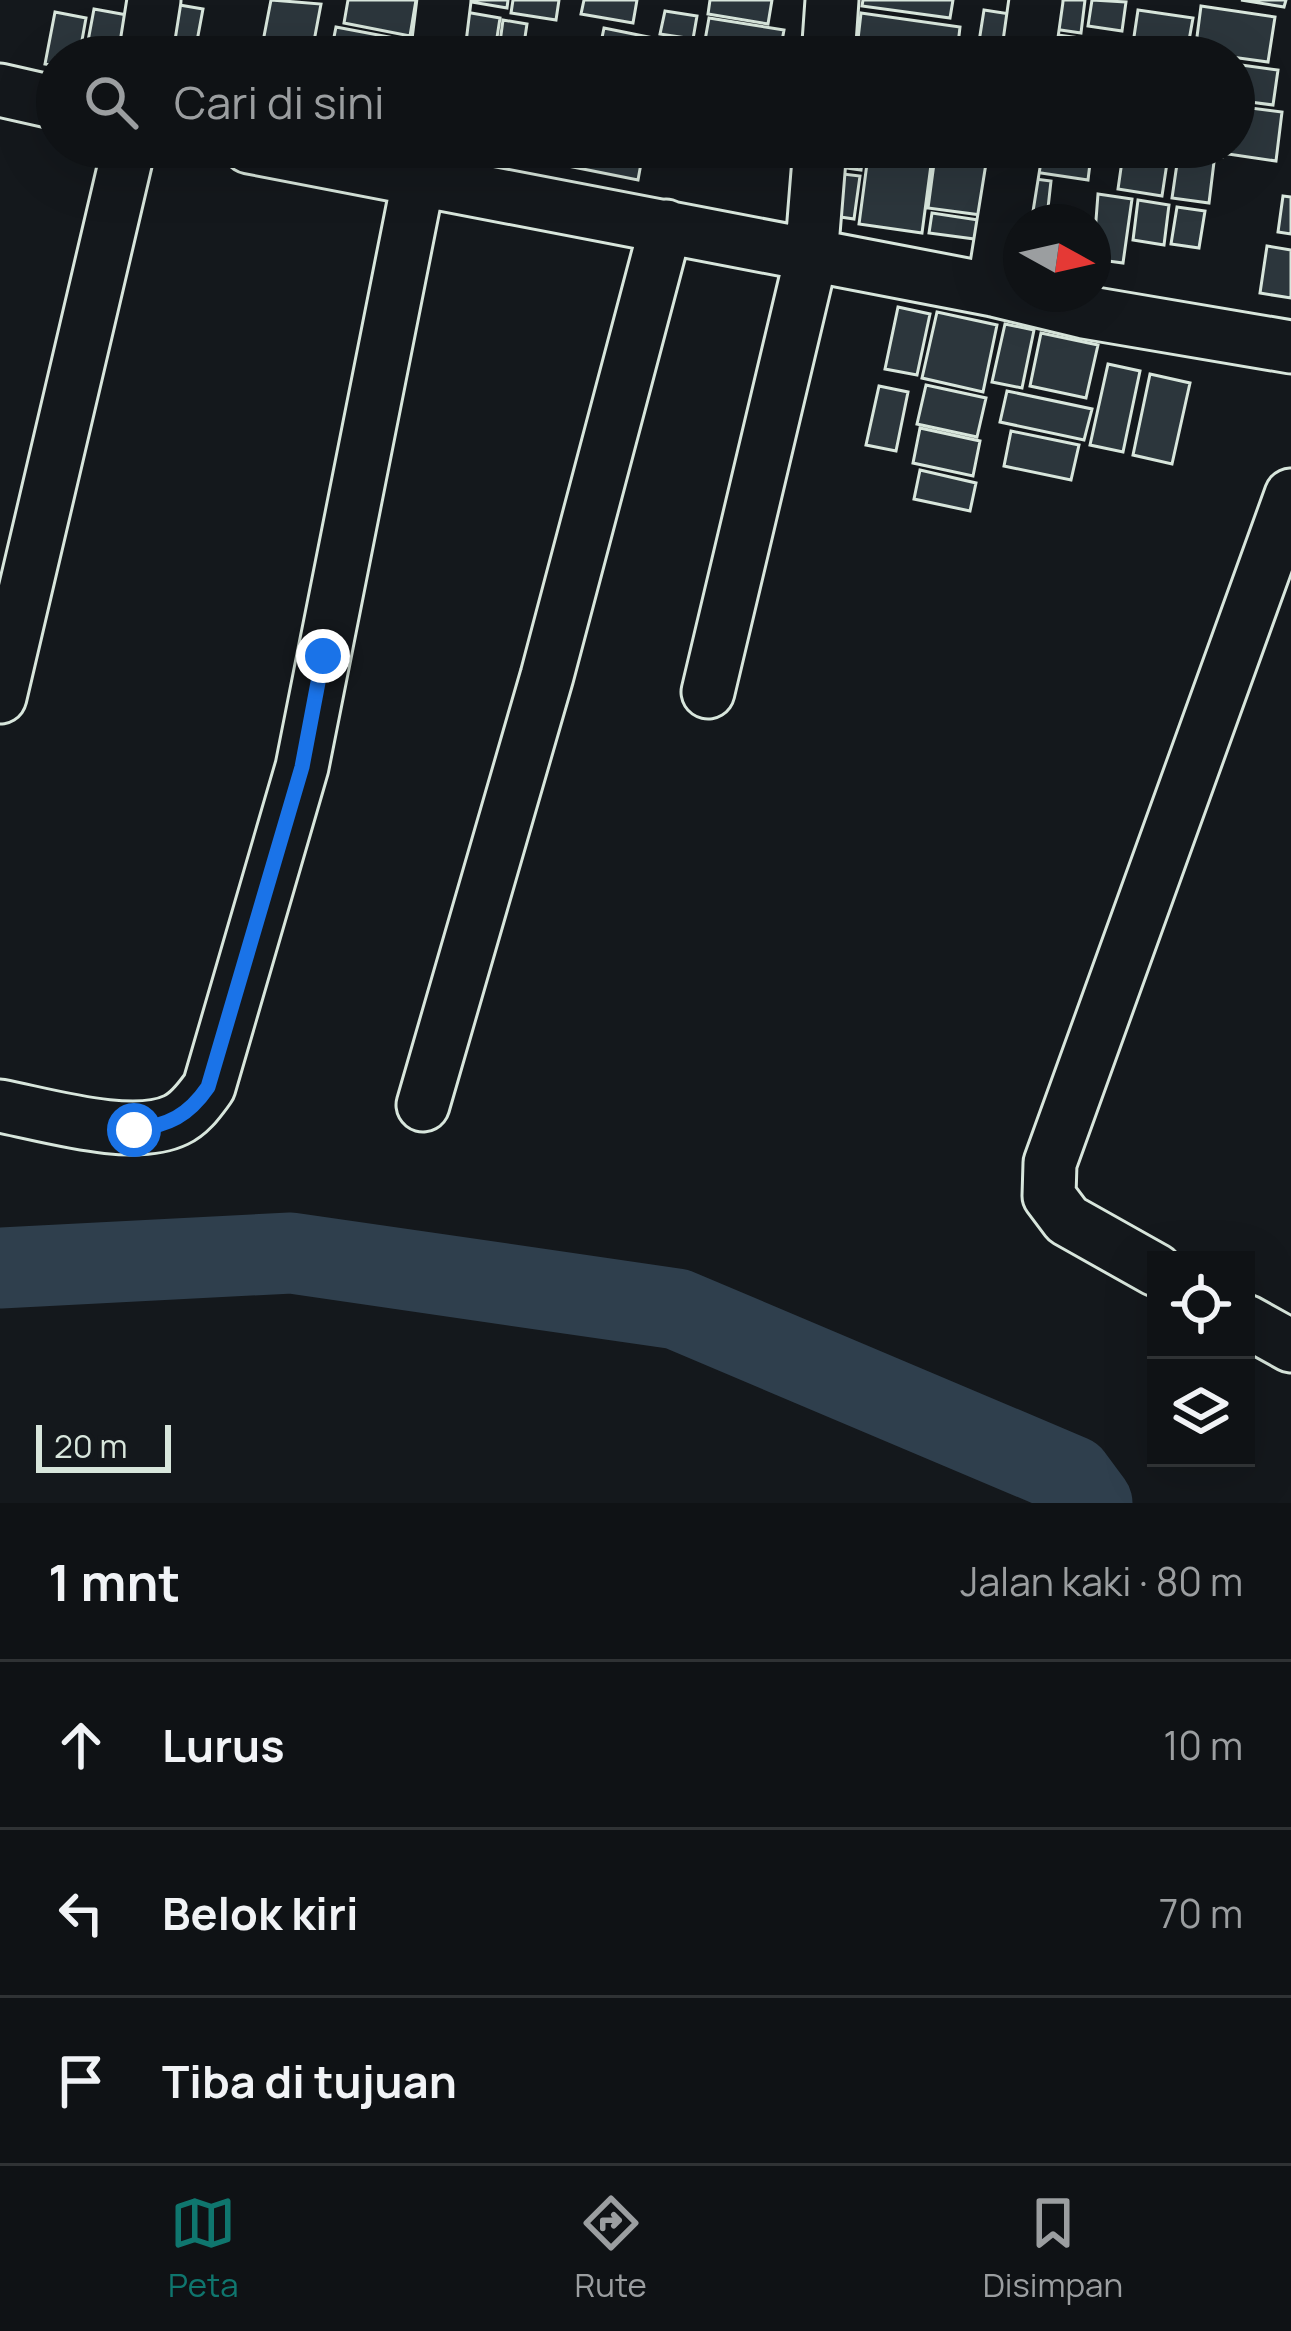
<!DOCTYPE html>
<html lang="id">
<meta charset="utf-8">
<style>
body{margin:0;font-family:Manrope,sans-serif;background:#181b1e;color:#f1f3f6}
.controls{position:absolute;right:36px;bottom:36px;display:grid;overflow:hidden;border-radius:0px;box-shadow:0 12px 48px #0002}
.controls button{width:108px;height:108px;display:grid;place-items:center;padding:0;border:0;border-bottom:3px solid #2f3234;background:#0f1215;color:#f1f3f6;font:60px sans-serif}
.compass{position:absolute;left:1003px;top:204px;width:108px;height:108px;border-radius:50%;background:#0f1215;box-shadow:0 12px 48px #0002;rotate:98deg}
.scale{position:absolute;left:36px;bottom:30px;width:135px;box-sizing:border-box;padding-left:12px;border:6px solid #d8e6dc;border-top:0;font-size:33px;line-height:42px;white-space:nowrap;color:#d8e6dc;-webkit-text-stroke:9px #14181c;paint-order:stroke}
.stop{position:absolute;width:36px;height:36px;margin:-27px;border:9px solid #1a73e8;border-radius:50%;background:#fff}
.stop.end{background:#1a73e8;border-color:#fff;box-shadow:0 3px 12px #0008}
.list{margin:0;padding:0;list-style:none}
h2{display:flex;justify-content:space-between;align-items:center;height:156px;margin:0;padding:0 48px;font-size:51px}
h2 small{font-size:39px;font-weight:400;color:#9b9ea0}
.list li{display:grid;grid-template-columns:78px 1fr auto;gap:36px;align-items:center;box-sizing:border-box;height:168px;padding:0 48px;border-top:3px solid #2f3234}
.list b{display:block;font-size:45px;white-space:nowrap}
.list em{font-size:39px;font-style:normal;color:#9b9ea0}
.icon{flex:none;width:66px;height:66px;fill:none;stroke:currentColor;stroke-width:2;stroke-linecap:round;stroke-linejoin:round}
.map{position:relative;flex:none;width:1291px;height:1503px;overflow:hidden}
.search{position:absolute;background:#0f1215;box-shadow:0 12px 48px #0002;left:36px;right:36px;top:36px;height:132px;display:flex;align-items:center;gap:30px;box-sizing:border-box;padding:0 42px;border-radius:66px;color:#9b9ea0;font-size:45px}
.sheet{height:660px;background:#0f1215}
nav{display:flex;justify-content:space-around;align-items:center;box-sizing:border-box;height:168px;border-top:3px solid #2f3234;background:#0f1215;font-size:33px;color:#9b9ea0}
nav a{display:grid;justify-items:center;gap:6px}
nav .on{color:#0f766e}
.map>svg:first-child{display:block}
</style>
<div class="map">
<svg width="1291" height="1503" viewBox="0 0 1291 1503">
<rect width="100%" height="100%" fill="#14181c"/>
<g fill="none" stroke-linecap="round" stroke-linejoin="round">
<path stroke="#2f3f4d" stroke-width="81" d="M0 1268 291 1253 677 1309 1072 1476 1092 1503"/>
</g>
<path fill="#2c363c" stroke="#d8e6dc" stroke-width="3" d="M271 0 321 4 311 57H260Z
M348 0H416L410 36 344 23Z
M460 0H508L507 8Z
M513 0H559L556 20 511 13Z
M584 0H637L633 23 581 14Z
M710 0H772L768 24 708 14Z
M863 0H953L950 18 862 6Z
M1051 0H1085L1081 33 1047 28Z
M1092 0 1126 2 1122 31 1088 26Z
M1241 0H1286L1284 7Z
M162 2 203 9 194 57H152Z
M1201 6 1275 17 1268 62 1195 52Z
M94 9 138 17 130 57H85Z
M454 10 500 18 494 57H447Z
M984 10 1023 16 1018 53 978 48Z
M1138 10 1193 18 1186 57 1132 50Z
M665 11 697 16 693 39 660 34Z
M55 12 86 18 79 57H57V66L45 64Z
M861 13 960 27 957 53 858 39Z
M709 18 784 30 779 57 704 46Z
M503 20 527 24 522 57H498Z
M336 27 410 41 408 57H330Z
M604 28 663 40 660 57H598Z
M1058 35 1117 43 1115 57H1055Z
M865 49 925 57H864Z
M1234 64 1278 70 1273 105 1234 100Z
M1235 106 1282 112 1276 161 1228 154 1229 147H1234Z
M551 147H644L638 180 548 162Z
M748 147H782L781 155Z
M828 147H864L861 170 825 165Z
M946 147H992L991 157 946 151Z
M1025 147H1092L1088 180 1021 170Z
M1124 147 1169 150 1162 196 1118 189Z
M1182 147H1223L1222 157 1181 152Z
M868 156 931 165 922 233 859 224Z
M935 156 988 163 981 215 928 208Z
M1178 157 1214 162 1209 203 1172 198Z
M826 172 860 176 854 219 820 214Z
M1013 176 1051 181 1047 217 1008 211Z
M1098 194 1132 199 1123 263 1093 259Z
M1283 196 1291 197V234L1278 232Z
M1138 200 1169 205 1164 245 1133 240Z
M1177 207 1205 211 1199 248 1171 244Z
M932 213 985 221 982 240 929 233Z
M1267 246 1291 250V298L1260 293Z
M898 307 930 314 917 375 885 369Z
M937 312 997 325 983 392 922 378Z
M1005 324 1034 330 1022 388 992 382Z
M1041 333 1098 345 1086 398 1030 386Z
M1108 364 1140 371 1123 452 1090 445Z
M1150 374 1190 383 1172 464 1133 455Z
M926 385 986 398 977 437 917 424Z
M879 386 908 392 896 451 866 445Z
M1007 391 1092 409 1084 440 1000 422Z
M920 428 980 441 973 476 913 463Z
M1011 431 1079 445 1071 480 1004 466Z
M920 470 976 483 970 511 914 499Z"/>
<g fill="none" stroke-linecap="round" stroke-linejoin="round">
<defs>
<path id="minor" d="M145 57 154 0
M437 57 444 0
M828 57 832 0
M1028 57 1036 0
M0 90 57 103
M249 147 993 290 1084 312 1291 347
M993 290 1016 147
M708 692 811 258 820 147
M0 697 129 147
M423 1105 547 676 666 226
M0 1106C47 1115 133 1141 176 1120 191 1113 200 1099 209 1087L302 767 425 147
M1156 1270 1067 1220 1049 1196 1050 1163 1291 495
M1246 1321 1291 1346"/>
</defs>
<use href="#minor" stroke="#d8e6dc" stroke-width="57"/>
<use href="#minor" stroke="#14181c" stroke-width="51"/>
</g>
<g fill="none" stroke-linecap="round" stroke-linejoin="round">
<path stroke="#1a73e8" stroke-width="15" d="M134 1130C169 1125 188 1116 208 1087L302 767 323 656"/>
</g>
</svg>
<div class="controls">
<button><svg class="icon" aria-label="locate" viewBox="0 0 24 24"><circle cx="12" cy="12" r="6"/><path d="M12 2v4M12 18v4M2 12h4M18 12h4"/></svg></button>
<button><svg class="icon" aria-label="layers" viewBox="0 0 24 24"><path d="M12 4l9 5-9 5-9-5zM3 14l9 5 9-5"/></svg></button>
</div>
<svg class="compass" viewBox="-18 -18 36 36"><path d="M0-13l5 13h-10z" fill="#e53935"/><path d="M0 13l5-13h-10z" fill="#9b9ea0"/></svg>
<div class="scale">20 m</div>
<div class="stop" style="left:134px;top:1130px"></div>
<div class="stop end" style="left:323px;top:656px"></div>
<div class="search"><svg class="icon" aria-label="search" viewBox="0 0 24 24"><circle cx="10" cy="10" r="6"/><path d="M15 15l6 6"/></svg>Cari di sini</div>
</div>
<section class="sheet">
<h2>1 mnt<small>Jalan kaki · 80 m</small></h2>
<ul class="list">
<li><svg class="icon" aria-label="ahead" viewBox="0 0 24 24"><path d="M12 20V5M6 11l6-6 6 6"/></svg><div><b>Lurus</b></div><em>10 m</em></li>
<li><svg class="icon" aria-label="left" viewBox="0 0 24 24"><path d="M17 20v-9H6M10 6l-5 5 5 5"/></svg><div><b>Belok kiri</b></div><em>70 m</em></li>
<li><svg class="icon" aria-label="arrive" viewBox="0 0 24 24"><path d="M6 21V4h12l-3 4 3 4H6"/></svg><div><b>Tiba di tujuan</b></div></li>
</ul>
</section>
<nav>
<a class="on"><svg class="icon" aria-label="map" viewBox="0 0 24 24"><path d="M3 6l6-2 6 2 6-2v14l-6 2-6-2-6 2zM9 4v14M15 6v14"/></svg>Peta</a>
<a><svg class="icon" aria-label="directions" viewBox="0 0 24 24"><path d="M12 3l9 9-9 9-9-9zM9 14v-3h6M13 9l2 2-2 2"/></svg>Rute</a>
<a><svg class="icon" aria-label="saved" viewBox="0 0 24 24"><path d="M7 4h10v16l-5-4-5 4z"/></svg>Disimpan</a>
</nav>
